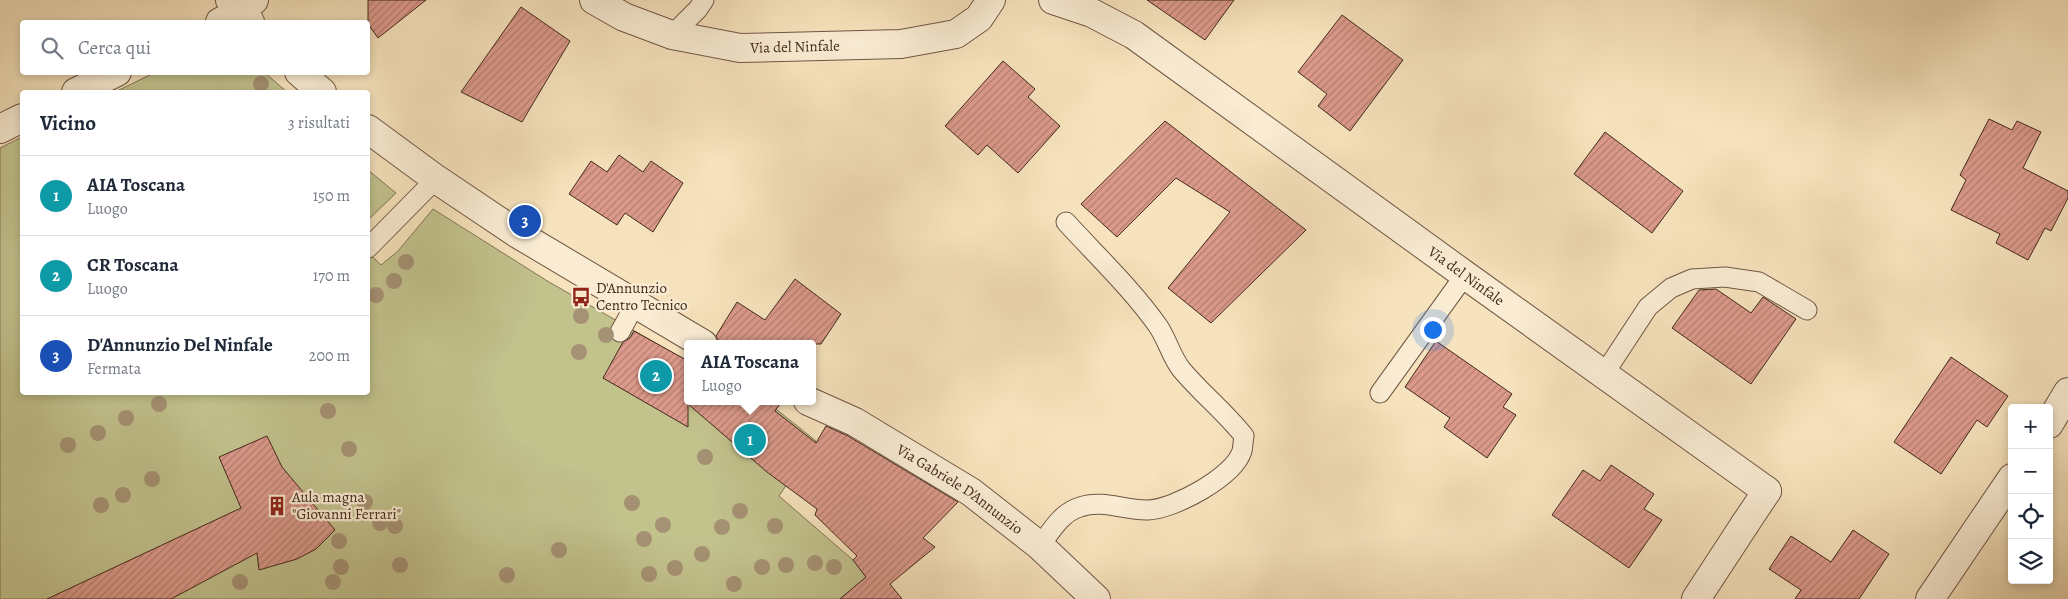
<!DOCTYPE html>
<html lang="it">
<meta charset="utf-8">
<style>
body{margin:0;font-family:Alegreya,serif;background:#f2f2f3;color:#1f2937}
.controls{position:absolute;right:15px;bottom:15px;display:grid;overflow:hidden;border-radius:5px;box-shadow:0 2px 8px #0003}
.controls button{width:45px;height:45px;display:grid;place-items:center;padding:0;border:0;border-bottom:1px solid #e0e1e3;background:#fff;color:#1f2937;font:25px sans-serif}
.you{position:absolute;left:1432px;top:329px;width:18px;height:18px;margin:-12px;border:4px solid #fff;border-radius:50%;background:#1a73e8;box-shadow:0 0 0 8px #1a73e833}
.badge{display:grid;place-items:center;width:32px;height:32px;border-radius:50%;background:#8f2418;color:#fff;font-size:16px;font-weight:700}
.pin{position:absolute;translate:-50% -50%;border:2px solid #fff;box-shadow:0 1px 5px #0006}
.popup{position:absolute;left:684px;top:340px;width:132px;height:65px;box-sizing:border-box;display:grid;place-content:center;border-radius:5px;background:#fff;filter:drop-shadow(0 1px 4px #0005);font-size:16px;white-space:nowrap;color:#747a83}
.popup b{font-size:19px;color:#1f2937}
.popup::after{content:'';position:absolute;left:50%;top:100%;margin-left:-10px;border:10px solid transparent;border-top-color:#fff}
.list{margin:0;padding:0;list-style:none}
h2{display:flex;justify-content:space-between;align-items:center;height:65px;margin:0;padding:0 20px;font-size:21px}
h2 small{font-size:16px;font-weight:400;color:#747a83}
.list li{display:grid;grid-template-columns:32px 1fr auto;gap:15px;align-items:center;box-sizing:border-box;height:80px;padding:0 20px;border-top:1px solid #e0e1e3}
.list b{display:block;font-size:19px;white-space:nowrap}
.list p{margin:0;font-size:16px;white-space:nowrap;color:#747a83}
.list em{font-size:16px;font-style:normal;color:#747a83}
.icon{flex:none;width:28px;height:28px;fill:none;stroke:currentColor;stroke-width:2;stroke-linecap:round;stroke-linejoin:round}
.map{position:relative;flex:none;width:2068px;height:599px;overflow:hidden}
.search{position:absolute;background:#fff;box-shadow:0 2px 8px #0003;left:20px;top:20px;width:350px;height:55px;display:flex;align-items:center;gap:12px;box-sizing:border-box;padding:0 18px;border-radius:5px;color:#747a83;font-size:19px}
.panel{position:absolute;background:#fff;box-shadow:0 2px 8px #0003;left:20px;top:90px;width:350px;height:305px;border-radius:5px}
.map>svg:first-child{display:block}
</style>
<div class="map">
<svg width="2068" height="599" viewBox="0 0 2068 599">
<defs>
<pattern id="building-hatch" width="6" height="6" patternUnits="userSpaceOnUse" patternTransform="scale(1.25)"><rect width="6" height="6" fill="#dc9a8b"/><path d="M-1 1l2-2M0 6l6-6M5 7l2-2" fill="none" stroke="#b47e71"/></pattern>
</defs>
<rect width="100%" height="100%" fill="#f6e2bc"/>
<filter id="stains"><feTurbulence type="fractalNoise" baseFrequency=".004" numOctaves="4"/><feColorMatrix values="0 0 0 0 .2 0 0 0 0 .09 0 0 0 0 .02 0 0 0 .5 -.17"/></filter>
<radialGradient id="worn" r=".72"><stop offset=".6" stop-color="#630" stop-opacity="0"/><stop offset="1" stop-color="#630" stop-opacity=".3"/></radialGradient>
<path fill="#c2c28d" stroke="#827554" d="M156 72 265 73 287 92H115Z
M22 137V392H368V252L381 265 398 251 433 209 549 282 687 361 688 401H766L816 441 779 496 853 560 866 577 840 599H0V148Z
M368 170 396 193 368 220Z"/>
<path fill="url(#building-hatch)" stroke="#43281c" d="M368 0H426L378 38 368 24Z
M1147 0H1234L1205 40Z
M521 7 570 41 522 122 461 92Z
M1342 15 1403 60 1350 131 1318 106 1327 94 1298 72Z
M1003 61 1035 89 1028 97 1060 126 1018 173 987 145 978 155 945 126Z
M1989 119 2012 130 2017 121 2041 132 2023 168 2068 191V198L2051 231 2045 228 2028 260 1996 243 2000 234 1951 210 1966 180 1960 175Z
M1165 121 1306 230 1211 323 1168 288 1230 212 1176 178 1117 237 1081 204Z
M1605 132 1683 191 1652 233 1574 174Z
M619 155 643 172 651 161 683 183 653 232 625 213 617 225 569 194 591 161 607 172Z
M795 279 841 314 821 344H719L716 336 737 302 765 320Z
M1716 289 1751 313 1763 297 1796 319 1751 384 1672 328 1699 290Z
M634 331 688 361V401H782L775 411 816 443 826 426 848 436 958 502 923 538 935 547 890 584 902 599H840L866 577 853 560 857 556 815 515 817 509 767 472 688 404V427L603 378 623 342 630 338Z
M1436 341 1512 394 1503 407 1516 415 1487 458 1444 427 1450 418 1405 387Z
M1951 357 2008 396 1987 427 1977 420 1941 474 1894 442Z
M267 436 282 467 335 530 316 549 297 559 259 570 257 553 171 599H47L241 508 219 457Z
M1611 465 1654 494 1644 509 1662 520 1629 568 1552 515 1583 470 1600 481Z
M1853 530 1889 554 1859 599H1795L1801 590 1769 569 1791 536 1831 562Z"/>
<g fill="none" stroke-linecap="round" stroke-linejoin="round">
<defs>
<path id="service" d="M672 35 698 9 704 0
M368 248 436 179
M620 332 636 303
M1604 374 1648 307 1671 288 1692 279 1725 277 1759 282 1807 310
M1380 393 1465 275
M1040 546C1051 531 1062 512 1080 507 1103 499 1126 511 1148 510 1174 509 1234 477 1242 451 1243 447 1243 441 1244 436 1225 412 1201 393 1181 369 1171 356 1167 339 1158 326 1132 289 1096 255 1066 222"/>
<path id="pedestrian" d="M1745 524 1767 491"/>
<g id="minor">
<path id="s1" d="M594 0 624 17 672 35 740 48 901 44 956 34 979 18 991 0"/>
<path id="s2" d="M1053 0 1092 13 1134 35 1465 275 1767 491"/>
<path d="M220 22 240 12 254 0"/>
<path d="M76 92 117 72"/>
<path d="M0 129 22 118"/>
<path d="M2049 424 2068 392"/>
<path d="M1696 599 1745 524"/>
<path d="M1930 599 2012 478"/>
</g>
<g id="tertiary">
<path d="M230 0 250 22"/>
<path d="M299 72 322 92"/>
<path d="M368 129 436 179 518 234 703 344"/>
<path id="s3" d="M808 401 855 422 971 492 1040 546 1096 599"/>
</g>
</defs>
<use href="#service" stroke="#705644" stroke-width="21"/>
<use href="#pedestrian" stroke="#705644" stroke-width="30"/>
<use href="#minor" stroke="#705644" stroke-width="30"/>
<use href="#tertiary" stroke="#705644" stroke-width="30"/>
<use href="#service" stroke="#f9ecd3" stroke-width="19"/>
<use href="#pedestrian" stroke="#f9ecd3" stroke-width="28"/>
<use href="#minor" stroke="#f9ecd3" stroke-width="28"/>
<use href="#tertiary" stroke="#f9ecd3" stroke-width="28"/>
</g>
<g fill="#a59173">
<circle cx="261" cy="84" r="8"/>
<circle cx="406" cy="262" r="8"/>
<circle cx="394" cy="281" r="8"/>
<circle cx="376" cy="295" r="8"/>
<circle cx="581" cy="316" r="8"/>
<circle cx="606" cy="335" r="8"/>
<circle cx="579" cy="352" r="8"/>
<circle cx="159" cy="404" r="8"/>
<circle cx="328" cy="411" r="8"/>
<circle cx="126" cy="418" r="8"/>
<circle cx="98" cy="433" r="8"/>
<circle cx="68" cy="445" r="8"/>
<circle cx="349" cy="449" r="8"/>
<circle cx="705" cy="457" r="8"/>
<circle cx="152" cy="479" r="8"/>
<circle cx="123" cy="495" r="8"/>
<circle cx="365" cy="502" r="8"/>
<circle cx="632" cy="503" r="8"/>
<circle cx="101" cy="505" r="8"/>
<circle cx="740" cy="511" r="8"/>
<circle cx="380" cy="523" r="8"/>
<circle cx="663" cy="525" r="8"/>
<circle cx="395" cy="526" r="8"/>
<circle cx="775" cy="526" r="8"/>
<circle cx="722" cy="527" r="8"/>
<circle cx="644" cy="539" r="8"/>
<circle cx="339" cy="541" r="8"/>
<circle cx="559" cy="550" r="8"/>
<circle cx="702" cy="554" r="8"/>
<circle cx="815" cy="563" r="8"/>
<circle cx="400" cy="565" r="8"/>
<circle cx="786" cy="565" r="8"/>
<circle cx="341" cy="567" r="8"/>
<circle cx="762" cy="567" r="8"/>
<circle cx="834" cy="567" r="8"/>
<circle cx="675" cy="568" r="8"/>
<circle cx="649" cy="574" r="8"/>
<circle cx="507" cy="575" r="8"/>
<circle cx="240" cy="582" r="8"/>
<circle cx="333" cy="582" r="8"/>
<circle cx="734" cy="584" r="8"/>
</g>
<defs>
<symbol id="bus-bare" viewBox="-9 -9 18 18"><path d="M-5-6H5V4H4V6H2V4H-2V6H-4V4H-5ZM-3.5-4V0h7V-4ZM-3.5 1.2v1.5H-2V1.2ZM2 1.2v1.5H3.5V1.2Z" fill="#8f2418" stroke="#f9ecd3" stroke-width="2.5" paint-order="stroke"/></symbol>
<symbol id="building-bare" viewBox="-9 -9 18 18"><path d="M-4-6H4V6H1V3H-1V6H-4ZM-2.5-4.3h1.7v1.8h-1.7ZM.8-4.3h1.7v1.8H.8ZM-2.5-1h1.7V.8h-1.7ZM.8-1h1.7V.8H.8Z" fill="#8f2418" stroke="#f9ecd3" stroke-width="2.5" paint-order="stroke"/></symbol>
</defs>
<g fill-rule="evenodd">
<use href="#bus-bare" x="567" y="283" width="28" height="28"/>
<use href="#building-bare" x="263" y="492" width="28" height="28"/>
</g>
<g text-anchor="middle" stroke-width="4.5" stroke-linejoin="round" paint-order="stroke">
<g font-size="15" fill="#43281c" stroke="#f9ecd3">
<text dy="5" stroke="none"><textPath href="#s1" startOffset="210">Via del Ninfale</textPath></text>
<text dy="5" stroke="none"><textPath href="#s2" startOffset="499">Via del Ninfale</textPath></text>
<text dy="5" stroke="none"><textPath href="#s3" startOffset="176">Via Gabriele D'Annunzio</textPath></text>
</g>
<g font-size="15" fill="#43281c" stroke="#f9ecd3" text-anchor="start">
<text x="596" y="293">D'Annunzio<tspan x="596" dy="17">Centro Tecnico</tspan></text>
<text x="292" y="502">Aula magna<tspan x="292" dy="17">"Giovanni Ferrari"</tspan></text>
</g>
</g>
<rect width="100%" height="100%" filter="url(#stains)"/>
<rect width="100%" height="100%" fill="url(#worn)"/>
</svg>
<div class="controls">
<button>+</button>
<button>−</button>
<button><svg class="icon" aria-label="locate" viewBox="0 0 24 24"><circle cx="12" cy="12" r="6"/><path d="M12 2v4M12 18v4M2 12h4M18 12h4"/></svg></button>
<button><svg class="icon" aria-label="layers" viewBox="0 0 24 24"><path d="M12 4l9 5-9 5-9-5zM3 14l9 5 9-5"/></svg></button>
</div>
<div class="you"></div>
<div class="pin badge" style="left:750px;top:440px;background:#0f9aa8">1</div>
<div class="popup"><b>AIA Toscana</b>Luogo</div>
<div class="pin badge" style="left:656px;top:376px;background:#0f9aa8">2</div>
<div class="pin badge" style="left:525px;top:221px;background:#1a4fb4">3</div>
<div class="search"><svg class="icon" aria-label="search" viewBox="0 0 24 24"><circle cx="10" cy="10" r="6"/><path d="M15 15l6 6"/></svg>Cerca qui</div>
<section class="panel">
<h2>Vicino<small>3 risultati</small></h2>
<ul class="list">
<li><span class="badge" style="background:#0f9aa8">1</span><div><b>AIA Toscana</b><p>Luogo</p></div><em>150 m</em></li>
<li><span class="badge" style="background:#0f9aa8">2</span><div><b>CR Toscana</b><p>Luogo</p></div><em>170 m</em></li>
<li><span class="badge" style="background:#1a4fb4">3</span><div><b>D'Annunzio Del Ninfale</b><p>Fermata</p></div><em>200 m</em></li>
</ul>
</section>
</div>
